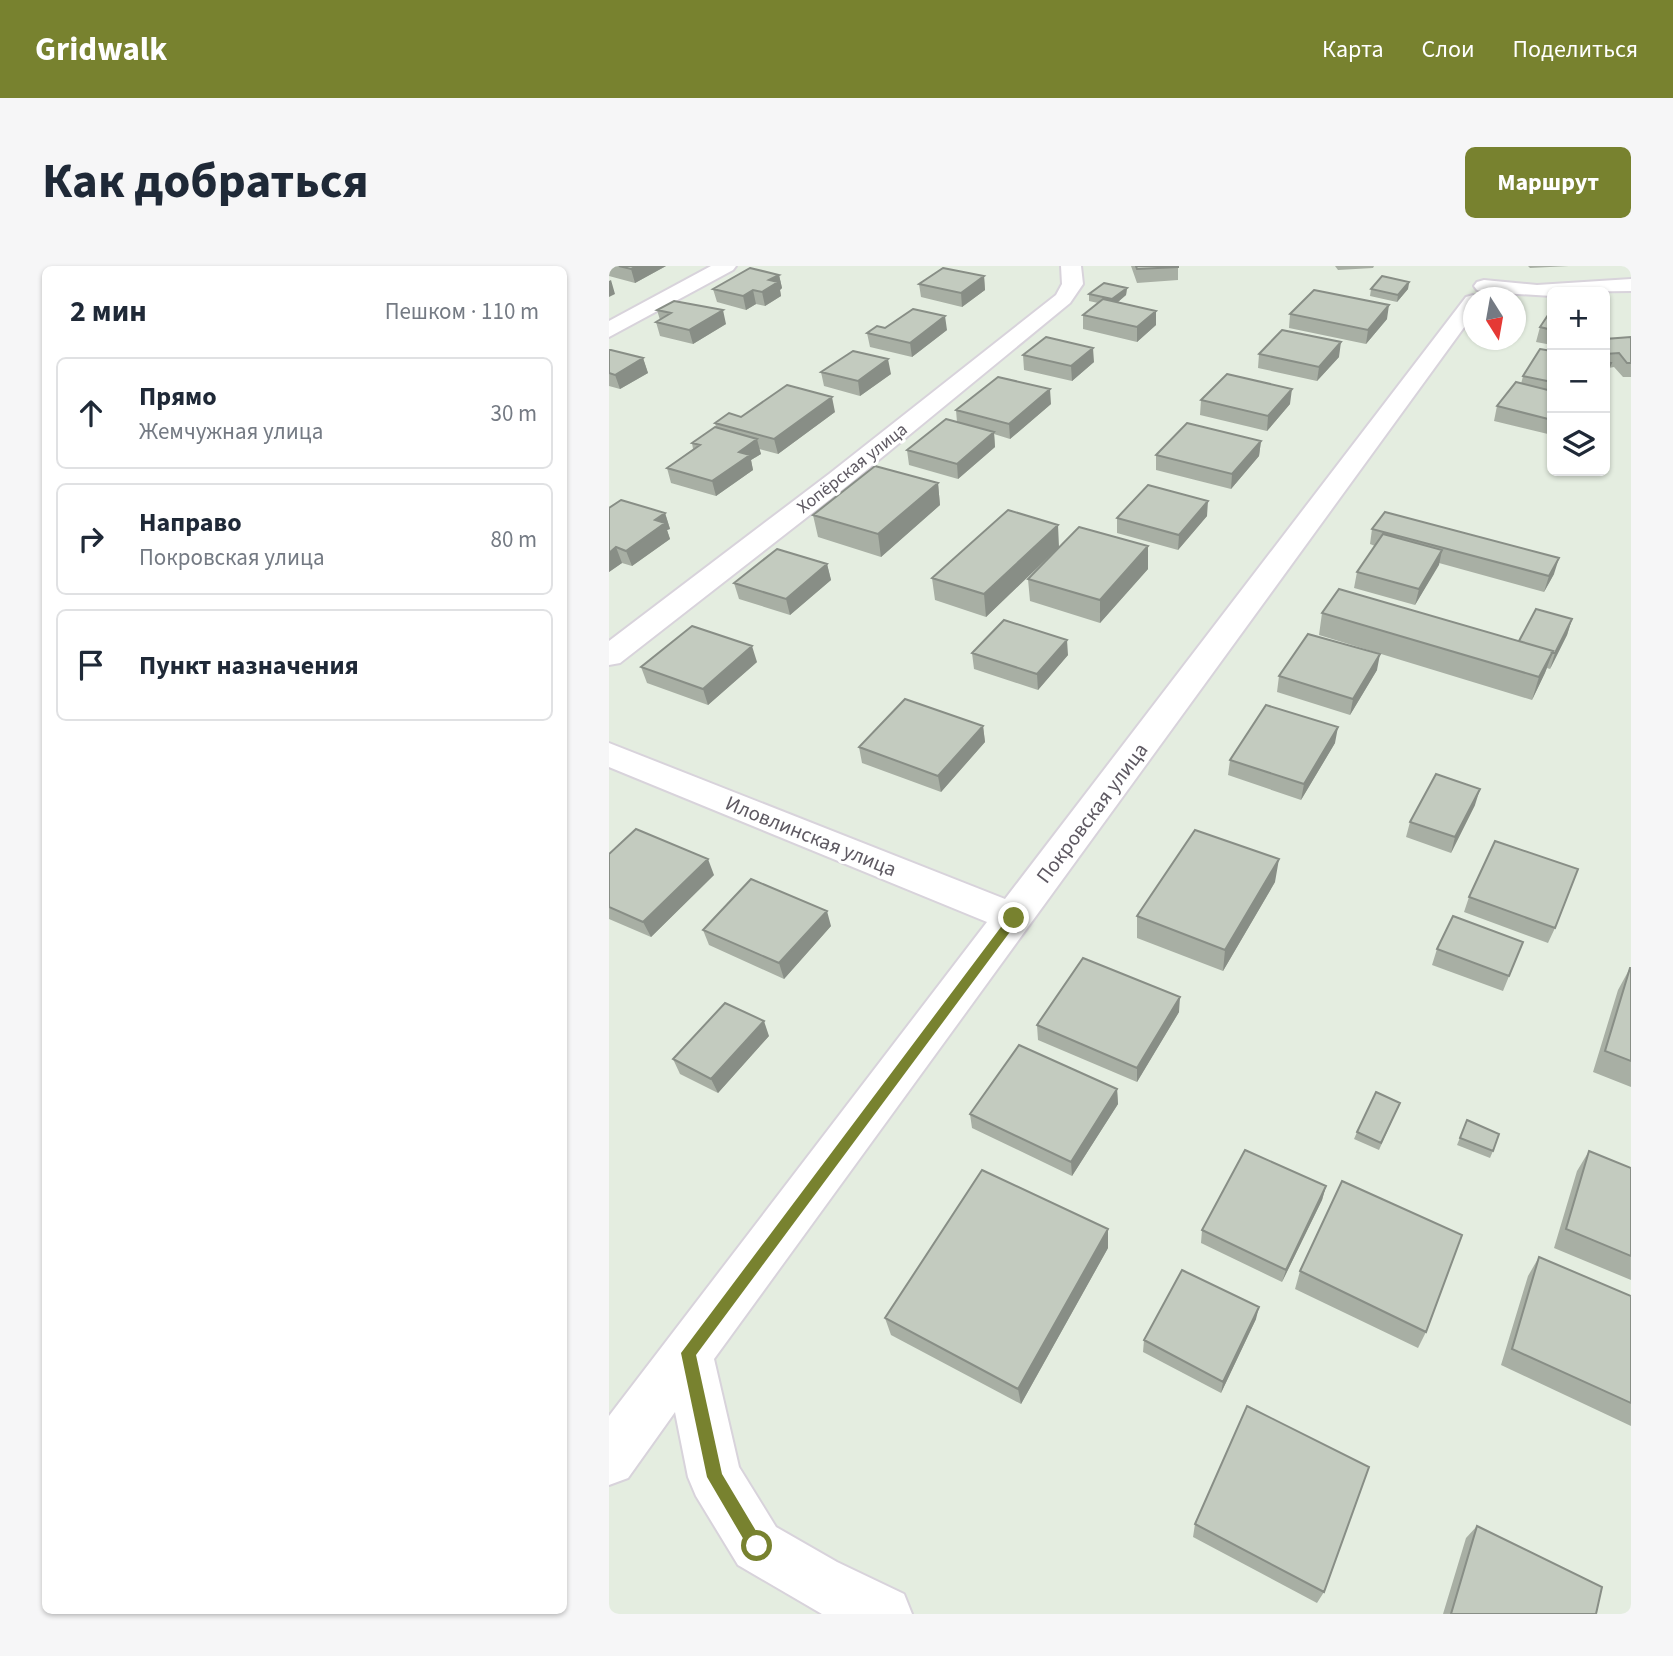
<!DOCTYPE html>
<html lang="ru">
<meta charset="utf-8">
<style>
body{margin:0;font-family:"Source Sans 3",sans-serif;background:#f6f6f7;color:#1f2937}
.controls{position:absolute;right:21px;top:21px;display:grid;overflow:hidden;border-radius:10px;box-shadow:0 2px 5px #0004}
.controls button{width:63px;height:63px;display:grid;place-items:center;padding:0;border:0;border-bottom:2px solid #e0e1e3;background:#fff;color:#1f2937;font:35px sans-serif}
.compass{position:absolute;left:854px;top:21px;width:63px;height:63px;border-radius:50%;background:#fff;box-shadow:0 2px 5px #0004;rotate:169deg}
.stop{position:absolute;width:21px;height:21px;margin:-16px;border:5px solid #78822f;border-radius:50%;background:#fff}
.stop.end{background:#78822f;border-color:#fff;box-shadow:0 2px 7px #0008}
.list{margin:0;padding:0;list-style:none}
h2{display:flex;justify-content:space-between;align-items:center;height:91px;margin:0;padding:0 28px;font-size:30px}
h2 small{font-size:23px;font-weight:400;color:#747a83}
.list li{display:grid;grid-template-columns:46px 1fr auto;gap:21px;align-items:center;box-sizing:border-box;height:112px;margin:0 14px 14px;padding:0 14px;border:2px solid #e0e1e3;border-radius:10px}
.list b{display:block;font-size:26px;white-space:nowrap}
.list p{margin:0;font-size:23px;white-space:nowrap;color:#747a83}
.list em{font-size:23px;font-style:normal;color:#747a83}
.icon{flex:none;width:38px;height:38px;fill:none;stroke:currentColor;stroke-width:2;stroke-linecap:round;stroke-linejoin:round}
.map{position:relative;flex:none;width:1022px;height:1348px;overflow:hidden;border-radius:10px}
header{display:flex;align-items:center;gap:42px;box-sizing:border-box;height:98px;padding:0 35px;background:#78822f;color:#fff}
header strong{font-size:33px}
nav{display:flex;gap:38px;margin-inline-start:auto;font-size:24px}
.intro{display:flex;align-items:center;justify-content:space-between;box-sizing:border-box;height:168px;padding:0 42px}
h1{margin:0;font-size:49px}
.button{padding:18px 32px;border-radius:10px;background:#78822f;color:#fff;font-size:24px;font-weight:700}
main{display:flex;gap:42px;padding:0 42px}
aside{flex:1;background:#fff;border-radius:10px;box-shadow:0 2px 5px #0004}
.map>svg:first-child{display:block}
</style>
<header>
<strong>Gridwalk</strong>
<nav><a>Карта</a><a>Слои</a><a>Поделиться</a></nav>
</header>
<div class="intro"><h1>Как добраться</h1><a class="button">Маршрут</a></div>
<main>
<aside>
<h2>2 мин<small>Пешком · 110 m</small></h2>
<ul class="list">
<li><svg class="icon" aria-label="ahead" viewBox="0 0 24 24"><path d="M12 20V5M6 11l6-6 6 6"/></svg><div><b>Прямо</b><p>Жемчужная улица</p></div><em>30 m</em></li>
<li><svg class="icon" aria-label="right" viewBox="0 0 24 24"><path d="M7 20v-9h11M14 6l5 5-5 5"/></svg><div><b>Направо</b><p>Покровская улица</p></div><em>80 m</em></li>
<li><svg class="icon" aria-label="arrive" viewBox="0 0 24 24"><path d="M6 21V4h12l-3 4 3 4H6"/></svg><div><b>Пункт назначения</b></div></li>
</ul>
</aside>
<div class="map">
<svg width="1022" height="1348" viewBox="0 0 1022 1348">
<rect width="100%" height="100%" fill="#e4ede0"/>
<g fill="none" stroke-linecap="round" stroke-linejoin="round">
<defs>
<path id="street" d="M102 0H127L124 4 0 71V55Z
M452 0H472L474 18 461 37 238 220 11 397 0 399V375L220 208 447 29 453 18Z
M1022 13V25L943 26V30L875 26 868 24 865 20 868 16 875 14 928 19Z
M864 29 872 32H864V49L105 1093 130 1201 167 1261 228 1296 295 1328 303 1348H213L129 1299 87 1230 79 1211 66 1146 19 1212 0 1219V1150L378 656 0 501V477L396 633 857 31Z"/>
</defs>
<use href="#street" stroke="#d8d3db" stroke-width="4"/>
<use href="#street" fill="#fff" fill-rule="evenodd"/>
</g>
<path fill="#a8afa4" d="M0 0H57L26 17 0 10Z
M522 0H569V14L528 17Z
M726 0H765L764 2 729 4Z
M919 0H960L921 2Z
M170 9 173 22 171 24 172 30 156 40 147 38 137 44 108 36 104 23Z
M375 10 376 24 353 41 312 31 310 18Z
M800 16 799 23 788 36 761 30 762 23Z
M518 22 517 29 509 36 547 45V59L528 76 474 63V49L489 37 480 35V28Z
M943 43V79L927 76 931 61Z
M48 44 117 58 84 78 51 70 47 56 51 54Z
M681 48 778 53 757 78 680 62Z
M276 62 338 64 303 91 261 81 258 67Z
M1022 71V111H1014L1005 101 1000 102 996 114V73Z
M0 84 34 92 39 107 11 123 0 120Z
M943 85V169L885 155 888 140 912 118 914 110Z
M650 88 730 91 708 115 649 102Z
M414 89 485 96 463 115 415 104Z
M212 106 282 108 251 130 215 120Z
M592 134 681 138 658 165 591 149Z
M442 138 401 173 385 168 386 181 349 213 300 199 298 184 348 156 347 144Z
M226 146 169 188 150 183 152 188 142 194 144 204 107 230 62 217 58 202 84 183 83 177 107 161 106 157 132 151Z
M652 175 650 190 622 223 547 204V189Z
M329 217 331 239 272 291 209 271 204 249Z
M0 242 56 247 61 263 58 264 61 273 23 300 13 297 0 306Z
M598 250 569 284 508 267V252Z
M763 263 945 308 935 326 830 297 806 339 745 322 748 306 766 280 761 278Z
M450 281 377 351 326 334 323 312Z
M218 298 222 314 181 349 130 333 125 317Z
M539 303 491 357 421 335 419 313Z
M713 347 910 375 963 353 958 369 941 403 938 402 923 434 710 369Z
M363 387 459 389 429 424 365 403Z
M148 396 99 439 38 417 32 401Z
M768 404 741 449 668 426 670 410Z
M374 460 376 476 332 526 253 497 250 481Z
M726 477 692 534 619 509 621 494Z
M866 539 842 587 797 571 801 556Z
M0 588 105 609 42 671 0 653Z
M666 616 614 705 528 672V650Z
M860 631 946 662 939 677 855 646Z
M222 660 175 713 100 679 94 664Z
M914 676 894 725 823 699 828 683Z
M1021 702H1022V821L984 806 1009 724Z
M570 746 528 816 429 774 428 759Z
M160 770 109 827 71 808 64 793Z
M508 823 509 838 463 910 363 862 361 848Z
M791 837 770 884 745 873 748 866Z
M858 854 884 885 881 892 848 879Z
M980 885 1022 902V1014L945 982 968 905Z
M717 920 713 934 673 1016 592 977 593 964Z
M499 982 412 1138 282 1069 276 1052Z
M930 991 1022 1030V1160L892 1099 919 1010Z
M691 1005 817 1066 809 1082 686 1023Z
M647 1053 612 1127 534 1086 535 1074Z
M586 1258 715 1326 708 1337 584 1271Z
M868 1260 987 1348H834L857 1272Z"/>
<path fill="#888e86" d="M28 0H57L26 17 22 3Z
M170 9 173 22 171 24 172 30 156 40 153 26 160 14Z
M375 10 376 24 353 41 352 27Z
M2 14 6 28 0 31V15Z
M800 16 799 23 788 36 789 29Z
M518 22 517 29 503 41V33Z
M144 24 147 38 137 44 134 30Z
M780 39 778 53 757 78 759 64Z
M114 44 117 58 84 78 80 64Z
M547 45V59L528 76V61Z
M336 50 338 64 303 91 301 77Z
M732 76 730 91 708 115 710 101Z
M484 82 485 96 463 115 462 100Z
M34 92 39 107 11 123 6 109Z
M279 93 282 108 251 130 249 115Z
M1002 97 997 112 996 114V108Z
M441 123 442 138 401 173 400 158Z
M683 123 681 138 658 165 659 150Z
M223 131 226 146 169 188 165 173Z
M385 166 386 181 349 213 348 198Z
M148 173 152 188 142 194 144 204 107 230 103 215 130 186Z
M652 175 650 190 622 223 623 208Z
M329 217 331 239 272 291 269 268Z
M599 235 598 250 569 284 570 269Z
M56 247 61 263 58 264 61 273 23 300 17 285 46 254Z
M449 259 450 281 377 351 375 328Z
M539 280V303L491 357V334Z
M7 281 13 297 0 306V287Z
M833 284 830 299 806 339 810 323Z
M950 292 945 308 935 326 940 310Z
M218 298 222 314 181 349 177 333Z
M963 353 958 369 941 403 946 387Z
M458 374 459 389 429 424 428 408Z
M143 380 148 396 99 439 94 423Z
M944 385 936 407 923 434 930 411Z
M771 388 768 404 741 449 744 433Z
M374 460 376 476 332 526 329 510Z
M729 461 726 477 692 534 695 518Z
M871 523 866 539 842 587 846 571Z
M99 593 105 609 42 671 34 656Z
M670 593 666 616 614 705 616 684Z
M218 645 222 660 175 713 170 697Z
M571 731 570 746 528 816V802Z
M155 755 160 770 109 827 102 813Z
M508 823 509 838 463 910 462 896Z
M717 920 713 934 673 1016 677 1004Z
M499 963V982L412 1138 409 1123Z
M650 1041 647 1053 612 1127 614 1116Z"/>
<path fill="#c3cbbf" stroke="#888e86" stroke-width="2" d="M10 0H28L22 3Z
M527 0H569V1L528 3Z
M141 2 170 9 160 14 169 16 153 26 144 24 134 30 104 23Z
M334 2 375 10 352 27 310 18Z
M773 10 800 16 789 29 762 23Z
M495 17 518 22 503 33 480 28Z
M705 24 780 39 759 64 681 48Z
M494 33 547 45 528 61 474 49Z
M65 35 114 44 80 64 47 56 62 47 48 44Z
M304 43 336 50 301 77 258 67 268 60 276 62Z
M943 43V64L931 61Z
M673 64 732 76 710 101 650 88Z
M437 71 484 82 462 100 414 89Z
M1022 71V97H1018L1010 87 996 88V73Z
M931 83 943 85V116L914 110Z
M0 84H2L34 92 6 109 0 107Z
M244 85 279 93 249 115 212 106Z
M996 96 1002 97 996 108Z
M618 108 683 123 659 150 592 134Z
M389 111 441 123 400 158 347 144Z
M907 116 943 125V154L888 140Z
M178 119 223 131 165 173 106 157 120 147 132 151Z
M337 153 385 166 348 198 298 184Z
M578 157 652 175 623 208 547 189Z
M106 161 148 173 130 186 141 189 103 215 58 202 91 179 83 177Z
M266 200 329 217 269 268 204 249Z
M539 219 599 235 570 269 508 252Z
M12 234 56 247 46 254 56 257 17 285 7 281 0 287V242Z
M399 244 449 259 375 328 323 312Z
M776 246 950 292 940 310 763 263Z
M470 261 539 280 491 334 419 313Z
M774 268 833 284 810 323 748 306Z
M168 283 218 298 177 333 125 317Z
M730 323 944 385 930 411 713 347Z
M927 343 963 353 946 387 943 386 944 385 910 375Z
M395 354 458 374 428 408 363 387Z
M83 360 143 380 94 423 32 401Z
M699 368 771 388 744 433 670 410Z
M296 433 374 460 329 510 250 481Z
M657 439 729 461 695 518 621 494Z
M827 508 871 523 846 571 801 556Z
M27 563 99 593 34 656 0 641V588Z
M586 564 670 593 616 684 528 650Z
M886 575 969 603 946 662 860 631Z
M142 613 218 645 170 697 94 664Z
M844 650 914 676 900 710 828 683Z
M474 692 571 731 528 802 428 759Z
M1021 702H1022V795L996 785Z
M116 737 155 755 102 813 64 793Z
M410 779 508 823 462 896 361 848Z
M767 826 791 837 772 877 748 866Z
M858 854 890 868 884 885 851 872Z
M636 884 717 920 677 1004 593 964Z
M980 885 1022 902V990L957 963Z
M373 904 499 963 409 1123 276 1052Z
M733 915 853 969 817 1066 691 1005Z
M930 991 1022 1030V1137L903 1083Z
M573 1004 650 1041 614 1116 535 1074Z
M638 1140 760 1201 715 1326 586 1258Z
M868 1260 993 1321 987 1348H842Z"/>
<path fill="#78822f" d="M405 647 410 652 409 655 87 1089 113 1208 156 1280 154 1286 148 1288 142 1286 98 1211 72 1087 401 649Z"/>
<g text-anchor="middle" stroke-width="6" stroke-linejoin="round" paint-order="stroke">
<g font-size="18" fill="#5e5962" stroke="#fff">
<text transform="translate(243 202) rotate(-38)" y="6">Хопёрская улица</text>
</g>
<g font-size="21" fill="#5e5962" stroke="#fff">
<text transform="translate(483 547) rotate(-53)" y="7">Покровская улица</text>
<text transform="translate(202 570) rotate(22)" y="7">Иловлинская улица</text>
</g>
</g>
</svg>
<div class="controls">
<button>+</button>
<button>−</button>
<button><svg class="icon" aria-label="layers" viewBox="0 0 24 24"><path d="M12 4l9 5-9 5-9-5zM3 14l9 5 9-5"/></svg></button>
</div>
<svg class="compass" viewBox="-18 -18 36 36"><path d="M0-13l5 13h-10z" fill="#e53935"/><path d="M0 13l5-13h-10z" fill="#747a83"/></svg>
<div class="stop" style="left:148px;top:1280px"></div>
<div class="stop end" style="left:405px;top:652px"></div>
</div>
</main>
